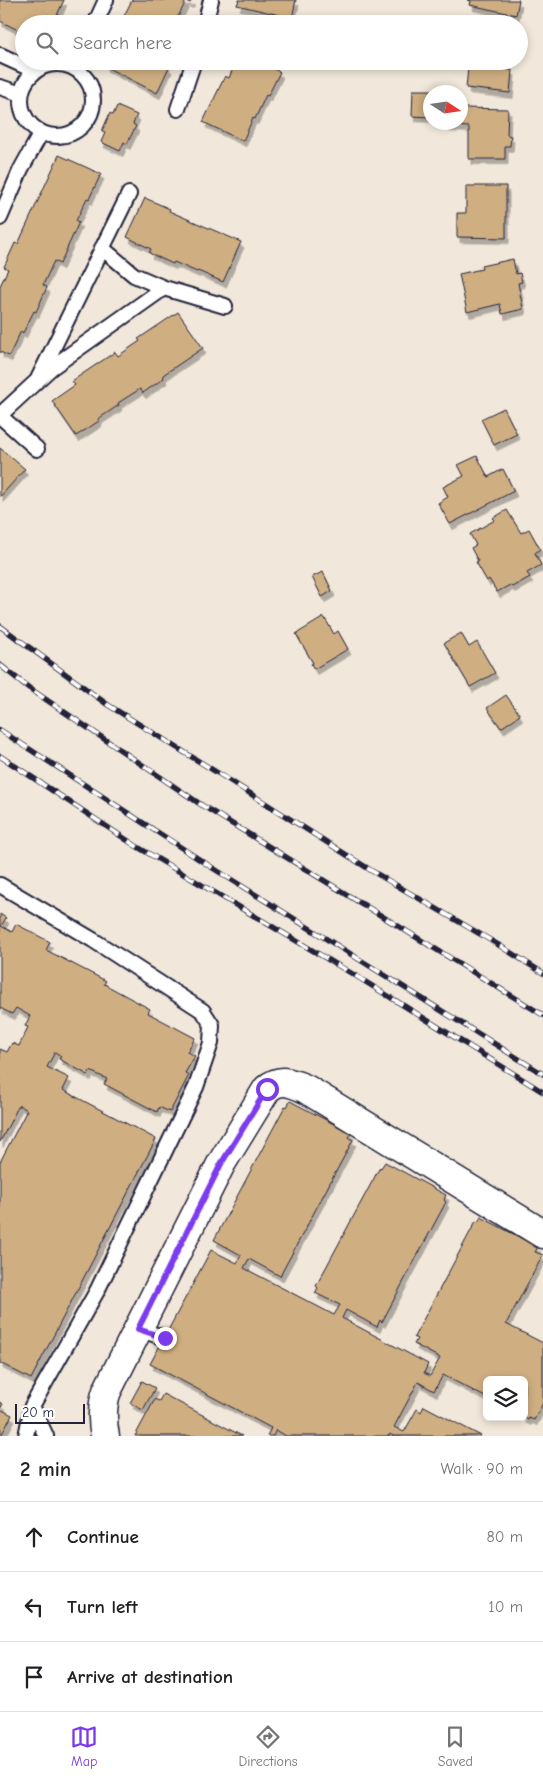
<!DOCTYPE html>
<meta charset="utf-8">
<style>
body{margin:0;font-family:"Comic Neue",sans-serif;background:#f2f2f2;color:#202124}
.controls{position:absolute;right:15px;bottom:15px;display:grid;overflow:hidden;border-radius:8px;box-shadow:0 2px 8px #0003}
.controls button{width:45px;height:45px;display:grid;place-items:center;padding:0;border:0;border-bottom:1px solid #e0e0e0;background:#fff;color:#202124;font:25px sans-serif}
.compass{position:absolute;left:423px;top:85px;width:45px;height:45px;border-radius:50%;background:#fff;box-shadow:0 2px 8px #0003;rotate:102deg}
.scale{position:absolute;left:15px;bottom:12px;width:70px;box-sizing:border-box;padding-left:5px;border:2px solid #22223b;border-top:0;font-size:14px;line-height:18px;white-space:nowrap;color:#22223b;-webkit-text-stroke:4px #fff;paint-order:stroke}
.stop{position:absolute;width:15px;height:15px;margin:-11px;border:4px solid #7c3aed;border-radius:50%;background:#fff}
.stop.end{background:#7c3aed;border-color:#fff;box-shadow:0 1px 5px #0008}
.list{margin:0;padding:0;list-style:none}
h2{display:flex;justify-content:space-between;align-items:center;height:65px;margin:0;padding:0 20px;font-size:21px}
h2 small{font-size:16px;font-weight:400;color:#757577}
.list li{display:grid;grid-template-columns:32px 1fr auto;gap:15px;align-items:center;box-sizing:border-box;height:70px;padding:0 20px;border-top:1px solid #e0e0e0}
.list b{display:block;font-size:19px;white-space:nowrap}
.list em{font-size:16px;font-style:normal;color:#757577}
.icon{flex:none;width:28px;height:28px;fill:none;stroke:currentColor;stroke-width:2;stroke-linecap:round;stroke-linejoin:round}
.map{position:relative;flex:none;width:543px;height:1436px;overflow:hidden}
.search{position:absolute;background:#fff;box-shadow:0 2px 8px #0003;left:15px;right:15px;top:15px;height:55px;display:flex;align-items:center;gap:12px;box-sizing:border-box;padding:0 18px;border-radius:28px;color:#757577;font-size:19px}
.sheet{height:275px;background:#fff}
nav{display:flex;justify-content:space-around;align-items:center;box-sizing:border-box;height:70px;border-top:1px solid #e0e0e0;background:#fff;font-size:14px;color:#757577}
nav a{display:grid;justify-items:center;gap:2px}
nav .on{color:#7c3aed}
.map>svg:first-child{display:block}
</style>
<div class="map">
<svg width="543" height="1436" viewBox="0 0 543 1436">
<defs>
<filter id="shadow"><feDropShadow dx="3" dy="5.5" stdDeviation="0" flood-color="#0004"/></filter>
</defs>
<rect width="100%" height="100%" fill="#f1e7da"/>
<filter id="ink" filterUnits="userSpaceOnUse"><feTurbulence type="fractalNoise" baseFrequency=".02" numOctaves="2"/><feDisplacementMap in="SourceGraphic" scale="10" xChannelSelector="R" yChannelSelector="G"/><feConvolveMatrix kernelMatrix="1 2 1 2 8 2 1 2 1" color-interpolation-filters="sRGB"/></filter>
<g filter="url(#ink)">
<path fill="#cfae82" stroke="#22223b" filter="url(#shadow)" d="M0 0H64L53 24H24V33L0 21Z
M132 0H192L190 3 186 1 178 17 183 19 180 24H120Z
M239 0H296L292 18 237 5Z
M468 0H519L516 15 470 5 471 1Z
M106 61H168L166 65 169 67 157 93 104 66Z
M236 61H258L280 72 268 96 266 95 255 119 253 118 243 141 203 122 225 76 229 78Z
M472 61H505L504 69 512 70 510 93 466 88 468 68H471Z
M413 90H433V92H430V117L412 116Z
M117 106 137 115 133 124 136 126 127 144 124 142 120 151 101 142 105 133 102 131 110 113 113 115Z
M464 108 508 109 507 135 511 136 510 146H505V159H469V127L446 126V122H460V111H464Z
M59 155 101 174 89 199 87 198 76 221 79 222 60 264 54 261 43 285 47 287 36 312 34 311 23 333 21 331 9 356 0 352V286L8 269 4 267 15 243 18 244Z
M466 186H506V238L457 237V213H466Z
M145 198 170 209 169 211 241 242 223 282 198 271 197 272 174 262 173 264 149 253 151 249 127 237Z
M513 259 516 274 520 273 522 282 518 283 523 309 502 314 500 304 467 312 459 274 482 269 481 266Z
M178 312 203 348 163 375 164 378 143 393 140 389 118 403 119 405 98 419 99 421 76 436 52 401 75 385 72 381 115 352 118 356 140 341 138 339Z
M504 408 517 434 494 445 481 419Z
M0 448 25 469 0 497Z
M477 456 488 477 503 469 514 491 450 524 438 503 448 497 443 487 464 476 458 465Z
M507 510 521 533 529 529 540 549 535 553 541 565 527 573 530 577 512 587 510 585 497 592 489 579 487 581 476 562 478 561 471 548 476 545 470 534 495 520 493 518Z
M323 572 332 591 322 597 312 577Z
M324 617 334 634 338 631 348 649 314 669 311 664 313 663 296 634Z
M461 633 469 647 477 642 495 673 470 687 444 643Z
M506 695 520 715 501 728 487 708Z
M0 914 6 918 1 926 12 932 16 924 50 942 46 950 106 981 104 984 150 1009 148 1013 195 1038 187 1052 195 1056 185 1073 189 1075 170 1112 159 1107 157 1112 104 1084 107 1079 90 1071 88 1075 59 1059 61 1056 55 1052 47 1067 69 1078 63 1090 156 1139 31 1379 0 1363V1162L27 1110 19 1105 0 1142V1049L7 1052 12 1043 19 1046 28 1027 25 1026 30 1016 16 1008 12 1014 0 1008Z
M290 1101 351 1133 349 1138 353 1140 280 1276 249 1259 244 1268 334 1315 340 1305 315 1293 318 1288 316 1286 380 1167 381 1168 385 1162 446 1195 444 1200 446 1202 382 1322 380 1320 377 1327 346 1310 342 1318 428 1364 424 1373 430 1376 440 1358 414 1344 417 1339 414 1337 476 1221 478 1222 481 1217 538 1247 535 1252 543 1255 506 1324 543 1343V1403L534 1420 529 1418 528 1420 522 1417H524V1380H487V1398L443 1375 434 1391 418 1382 394 1427 404 1432 417 1409 421 1412 424 1406 481 1436H393L390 1434 389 1436H286L276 1430 273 1436H267L271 1428 150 1364 211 1250 237 1263 241 1255 214 1240 285 1106 287 1107Z
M142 1381 155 1388 143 1410 130 1403Z
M163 1394 242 1436H135L155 1399 159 1401Z
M0 1402 3 1404 0 1409 12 1415 1 1436Z"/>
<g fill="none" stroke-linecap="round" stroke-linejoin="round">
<defs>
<path id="lane" d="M95 24 106 0
M205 24 211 0
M0 55 35 71
M21 100a36 36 0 1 1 72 0a36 36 0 1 1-72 0Z
M0 87 21 94
M178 109 194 61
M0 218 21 169 41 133
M102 248 134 275 164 288 225 306
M37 381 129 194
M0 415 51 368 164 288
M0 416 37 449
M0 885 93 940 203 1011 212 1025 211 1043 196 1087 97 1291 32 1406 26 1436
M138 1329 165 1338
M32 1406 46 1436"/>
<path id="street" d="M105 1436C102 1422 102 1404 107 1391L221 1164 267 1089C280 1077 292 1083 306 1089L543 1234"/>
</defs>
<use href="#lane" stroke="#22223b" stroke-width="18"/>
<use href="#street" stroke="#22223b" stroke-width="31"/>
<use href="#lane" stroke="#fff" stroke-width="14"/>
<use href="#street" stroke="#fff" stroke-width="28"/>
<defs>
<path id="rail" d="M0 626 108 705 221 775 372 871 497 944 543 973
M0 665 29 688 203 806 543 1015
M0 730 208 865 543 1074
M0 756 136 846 356 976 543 1092"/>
</defs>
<use href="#rail" stroke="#22223b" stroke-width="5.5"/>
<use href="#rail" stroke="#fff" stroke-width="4" stroke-dasharray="11" stroke-linecap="butt"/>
</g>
</g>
<g fill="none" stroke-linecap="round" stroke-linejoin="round" filter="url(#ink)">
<path stroke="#7c3aed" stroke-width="6" d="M165 1338 138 1329 221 1164 267 1089"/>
</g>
</svg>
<div class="controls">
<button><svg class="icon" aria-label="layers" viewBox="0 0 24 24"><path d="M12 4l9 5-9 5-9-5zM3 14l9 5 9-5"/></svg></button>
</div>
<svg class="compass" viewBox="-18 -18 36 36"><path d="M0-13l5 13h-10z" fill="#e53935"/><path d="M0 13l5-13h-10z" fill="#757577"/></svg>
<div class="scale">20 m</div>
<div class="stop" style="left:267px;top:1089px"></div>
<div class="stop end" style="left:165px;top:1338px"></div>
<div class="search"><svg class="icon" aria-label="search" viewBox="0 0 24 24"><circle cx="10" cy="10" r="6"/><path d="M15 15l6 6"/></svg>Search here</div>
</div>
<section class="sheet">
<h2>2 min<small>Walk · 90 m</small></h2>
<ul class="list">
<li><svg class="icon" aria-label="ahead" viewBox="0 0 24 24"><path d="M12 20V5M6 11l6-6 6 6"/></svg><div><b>Continue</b></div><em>80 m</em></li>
<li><svg class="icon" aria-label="left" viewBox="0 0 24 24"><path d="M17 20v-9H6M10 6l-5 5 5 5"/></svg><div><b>Turn left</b></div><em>10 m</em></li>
<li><svg class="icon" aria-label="arrive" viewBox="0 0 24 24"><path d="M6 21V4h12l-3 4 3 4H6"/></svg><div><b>Arrive at destination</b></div></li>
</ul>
</section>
<nav>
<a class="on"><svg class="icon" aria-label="map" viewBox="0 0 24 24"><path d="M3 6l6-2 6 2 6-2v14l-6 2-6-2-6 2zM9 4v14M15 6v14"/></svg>Map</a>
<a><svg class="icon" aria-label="directions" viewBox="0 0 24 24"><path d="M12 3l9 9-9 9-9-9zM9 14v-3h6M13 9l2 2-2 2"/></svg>Directions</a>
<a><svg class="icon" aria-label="saved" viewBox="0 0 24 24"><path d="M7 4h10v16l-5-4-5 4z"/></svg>Saved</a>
</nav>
